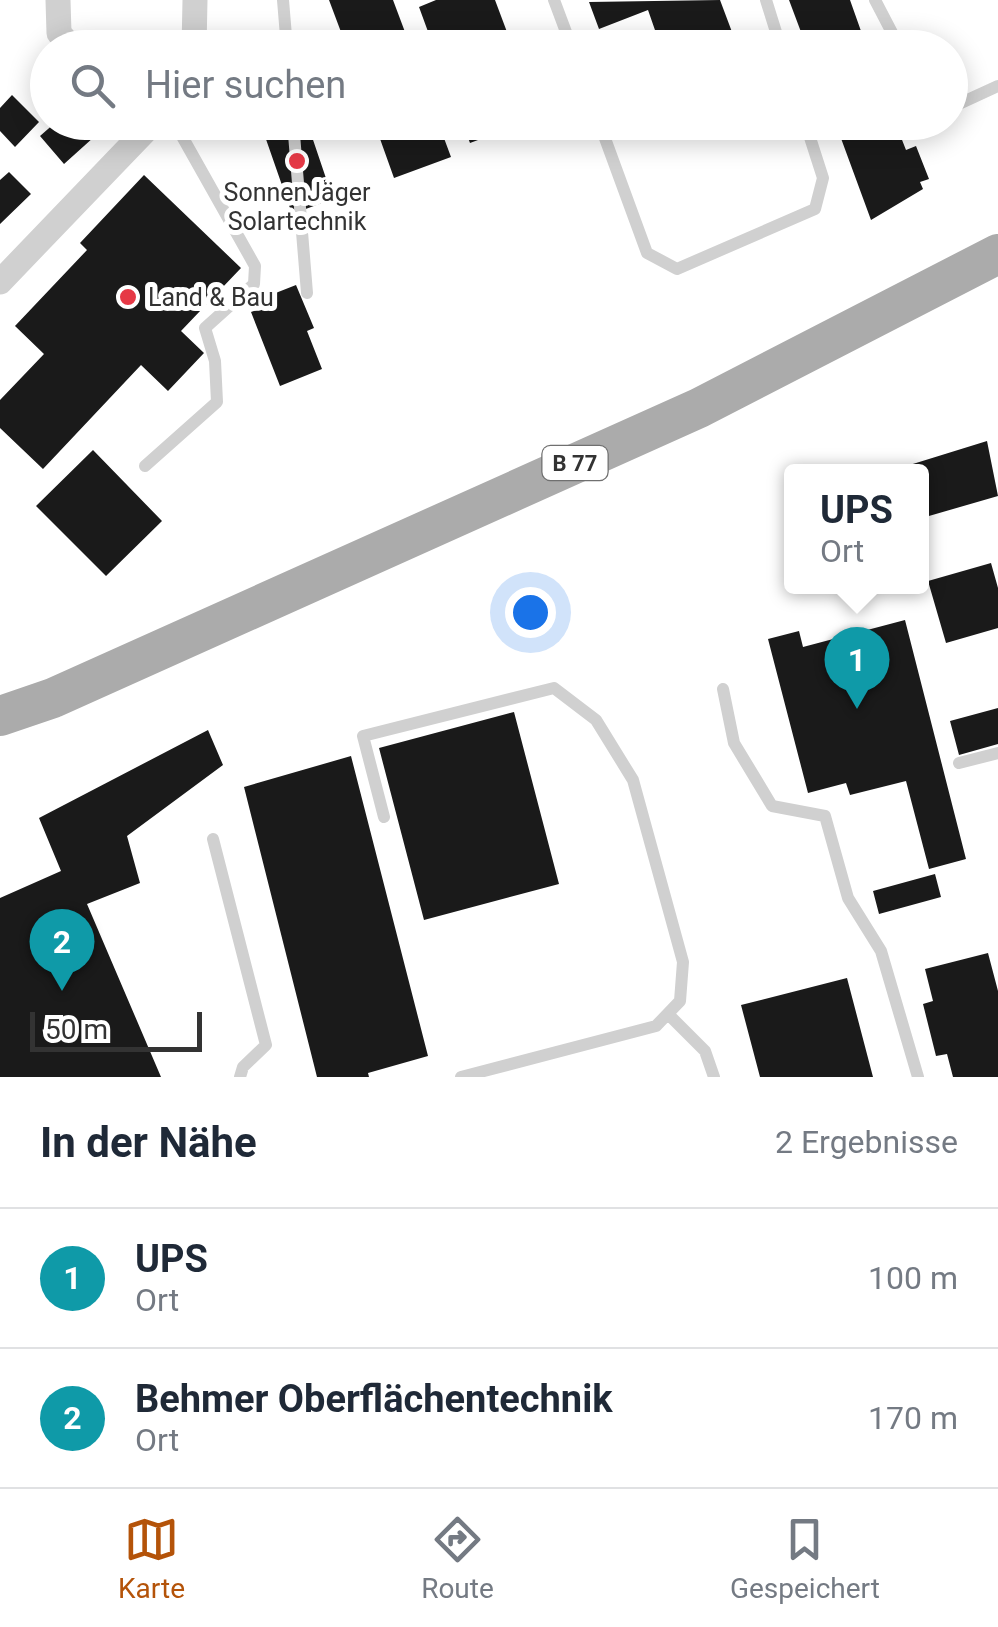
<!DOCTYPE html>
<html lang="de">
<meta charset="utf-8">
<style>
body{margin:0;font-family:Roboto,sans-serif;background:#f6f6f7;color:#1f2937}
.scale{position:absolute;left:30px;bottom:25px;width:172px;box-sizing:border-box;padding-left:10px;border:5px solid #333;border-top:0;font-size:28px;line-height:35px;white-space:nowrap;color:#333;-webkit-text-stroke:8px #fff;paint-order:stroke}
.you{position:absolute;left:530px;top:612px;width:35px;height:35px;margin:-25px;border:8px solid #fff;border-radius:50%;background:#1a73e8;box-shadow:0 0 0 15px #1a73e833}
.badge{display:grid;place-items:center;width:65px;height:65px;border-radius:50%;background:#b45309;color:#fff;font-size:32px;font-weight:700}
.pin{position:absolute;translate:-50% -82px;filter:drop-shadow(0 2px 5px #0008)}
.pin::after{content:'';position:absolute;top:52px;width:35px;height:30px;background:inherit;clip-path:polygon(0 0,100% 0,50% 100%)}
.popup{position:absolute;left:784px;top:464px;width:145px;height:130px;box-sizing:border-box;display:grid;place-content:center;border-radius:10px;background:#fff;filter:drop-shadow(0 2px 8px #0005);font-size:32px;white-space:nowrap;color:#747a83}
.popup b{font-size:38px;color:#1f2937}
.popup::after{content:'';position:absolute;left:50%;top:100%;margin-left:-20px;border:20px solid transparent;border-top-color:#fff}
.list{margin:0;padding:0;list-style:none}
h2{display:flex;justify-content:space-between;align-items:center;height:130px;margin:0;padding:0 40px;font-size:42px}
h2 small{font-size:32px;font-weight:400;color:#747a83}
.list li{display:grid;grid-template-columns:65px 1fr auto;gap:30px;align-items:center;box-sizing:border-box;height:140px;padding:0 40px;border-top:2px solid #e0e1e3}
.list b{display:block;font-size:38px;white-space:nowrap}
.list p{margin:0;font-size:32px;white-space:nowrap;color:#747a83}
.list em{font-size:32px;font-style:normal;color:#747a83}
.icon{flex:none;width:55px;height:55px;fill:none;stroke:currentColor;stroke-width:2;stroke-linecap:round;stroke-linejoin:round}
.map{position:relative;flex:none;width:998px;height:1077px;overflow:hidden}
.search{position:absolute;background:#fff;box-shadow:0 5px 25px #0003;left:30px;right:30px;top:30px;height:110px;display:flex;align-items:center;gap:25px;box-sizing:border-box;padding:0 35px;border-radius:55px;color:#747a83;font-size:38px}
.sheet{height:410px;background:#fff}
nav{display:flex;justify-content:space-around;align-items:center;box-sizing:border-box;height:140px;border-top:2px solid #e0e1e3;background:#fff;font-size:28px;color:#747a83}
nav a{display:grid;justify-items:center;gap:5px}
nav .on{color:#b45309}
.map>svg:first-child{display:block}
</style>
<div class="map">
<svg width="998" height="1077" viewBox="0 0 998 1077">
<rect width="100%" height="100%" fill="#fff"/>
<path fill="#1a1a1a" d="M329 0H393L411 48H347Z
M436 0H495L513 48H434L419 7Z
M720 0 738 48H664L662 42 649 47 645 37 656 33 648 10 599 29 589 2Z
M789 0H850L867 48H807Z
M12 95 39 122 15 147 0 131V108Z
M56 122H81L94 137 64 164 40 136Z
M260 122H307L333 199 292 214Z
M374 122H438L451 157 394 178Z
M462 122H522L523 123 470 143Z
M672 122H695L699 133 679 140Z
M835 122H895L906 150 916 146 929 179 920 182 923 189 871 220Z
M9 172 31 194 0 224V180Z
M144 175 241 268 181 331 204 353 168 391 141 365 43 469 0 428V400L44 354 15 326 87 250 80 243Z
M296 285 314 328 307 331 322 369 280 386 251 312 271 305 268 296Z
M987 441 998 496 922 518V472H887Z
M93 450 162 521 106 576 36 506Z
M991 563 998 588V628L946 643 928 581Z
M905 620 966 859 929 869 906 781 850 795 846 783 808 793 768 639 799 631 803 647Z
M998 708V744L959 755 950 721Z
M514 712 559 884 424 920 379 748Z
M208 730 223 765 127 836 140 883 87 904 161 1077H0V898L61 871 39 818Z
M351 756 428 1056 368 1073 369 1077H317L244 787Z
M935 874 941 897 879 914 873 891Z
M988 953 998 991V1077H953L947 1054 936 1056 923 1004 933 1001 925 969Z
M847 978 873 1077H760L741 1005Z"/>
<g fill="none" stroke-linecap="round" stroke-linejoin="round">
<path stroke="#d0d0d0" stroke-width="12" d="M283 0 287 48
M554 0 572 48
M766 0 781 48
M875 0 900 48
M950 108 998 86
M293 122 307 293
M599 122 647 253 677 269 815 209 823 178 805 122
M145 466 217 402 215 361 205 328 254 284 255 266 174 122
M723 689 734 743 772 806 825 816 848 898 881 951 918 1077
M959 763 998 753
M384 817 363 736 554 688 596 720 633 780 683 962 680 1001 656 1026 461 1077
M213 839 266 1045 243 1067 240 1077
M668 1014 705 1051 714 1077"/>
<path stroke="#d0d0d0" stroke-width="25" d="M58 0 59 33 72 48
M194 48 195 0
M0 282 146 130"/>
<path stroke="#ababab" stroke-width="40" d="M0 716 53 698 699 408 998 254"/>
</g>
<g fill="#e63946" stroke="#fff" stroke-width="4">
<circle cx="297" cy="161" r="10"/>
<circle cx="128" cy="297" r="10"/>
</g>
<g text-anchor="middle" stroke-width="10" stroke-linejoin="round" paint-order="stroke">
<rect fill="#fff" stroke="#707070" stroke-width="2.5" x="542.5" y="446" width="65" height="34" rx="8"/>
<g font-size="22" font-weight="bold" fill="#333">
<text x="575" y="471">B 77</text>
</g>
<g font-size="25" fill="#333" stroke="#fff">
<text x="297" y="201">SonnenJäger<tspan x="297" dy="29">Solartechnik</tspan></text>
<text x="148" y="306" text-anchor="start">Land &amp; Bau</text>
</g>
</g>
</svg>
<div class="scale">50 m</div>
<div class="you"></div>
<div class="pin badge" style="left:857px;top:709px;background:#0f9aa8">1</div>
<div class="popup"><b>UPS</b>Ort</div>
<div class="pin badge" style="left:62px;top:991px;background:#0f9aa8">2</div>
<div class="search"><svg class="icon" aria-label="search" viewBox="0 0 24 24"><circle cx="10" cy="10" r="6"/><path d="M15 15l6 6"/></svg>Hier suchen</div>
</div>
<section class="sheet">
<h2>In der Nähe<small>2 Ergebnisse</small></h2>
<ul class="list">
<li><span class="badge" style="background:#0f9aa8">1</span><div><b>UPS</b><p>Ort</p></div><em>100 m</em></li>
<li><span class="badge" style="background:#0f9aa8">2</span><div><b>Behmer Oberflächentechnik</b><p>Ort</p></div><em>170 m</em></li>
</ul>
</section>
<nav>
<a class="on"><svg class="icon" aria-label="map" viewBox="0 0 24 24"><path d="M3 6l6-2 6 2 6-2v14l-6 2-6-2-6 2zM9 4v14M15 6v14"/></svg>Karte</a>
<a><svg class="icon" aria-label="directions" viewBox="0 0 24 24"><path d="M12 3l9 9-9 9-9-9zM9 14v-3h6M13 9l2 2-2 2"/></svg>Route</a>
<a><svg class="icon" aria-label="saved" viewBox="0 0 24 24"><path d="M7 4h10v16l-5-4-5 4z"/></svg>Gespeichert</a>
</nav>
